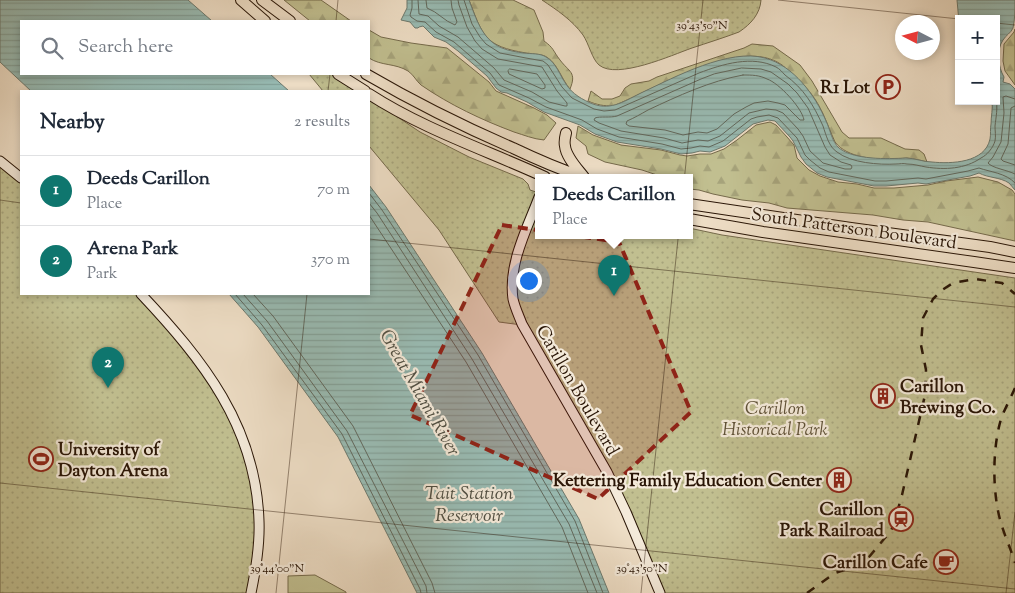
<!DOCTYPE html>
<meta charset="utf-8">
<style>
body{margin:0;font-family:"Sorts Mill Goudy",serif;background:#f2f2f3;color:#1f2937}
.controls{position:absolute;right:15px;top:15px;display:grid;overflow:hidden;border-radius:0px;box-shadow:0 2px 8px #0003}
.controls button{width:45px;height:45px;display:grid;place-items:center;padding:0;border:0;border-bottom:1px solid #e0e1e3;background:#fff;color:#1f2937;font:25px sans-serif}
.compass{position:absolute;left:895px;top:15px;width:45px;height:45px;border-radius:50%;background:#fff;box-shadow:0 2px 8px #0003;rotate:276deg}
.you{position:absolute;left:528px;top:280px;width:18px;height:18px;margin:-12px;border:4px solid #fff;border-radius:50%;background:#1a73e8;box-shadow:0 0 0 8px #1a73e833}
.badge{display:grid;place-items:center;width:32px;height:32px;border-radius:50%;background:#0f766e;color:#fff;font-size:16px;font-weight:700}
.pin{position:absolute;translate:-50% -41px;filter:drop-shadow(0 1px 2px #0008)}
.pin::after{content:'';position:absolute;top:26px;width:18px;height:15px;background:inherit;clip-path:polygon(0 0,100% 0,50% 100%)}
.popup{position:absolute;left:535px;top:174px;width:158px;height:65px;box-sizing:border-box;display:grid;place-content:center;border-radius:0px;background:#fff;filter:drop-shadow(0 1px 4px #0005);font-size:16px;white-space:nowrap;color:#747a83}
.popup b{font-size:19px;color:#1f2937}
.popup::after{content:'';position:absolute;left:50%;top:100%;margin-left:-10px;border:10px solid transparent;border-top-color:#fff}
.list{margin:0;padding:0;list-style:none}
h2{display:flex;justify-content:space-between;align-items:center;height:65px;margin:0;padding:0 20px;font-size:21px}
h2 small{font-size:16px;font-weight:400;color:#747a83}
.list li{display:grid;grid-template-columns:32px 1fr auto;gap:15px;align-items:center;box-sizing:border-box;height:70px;padding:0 20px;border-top:1px solid #e0e1e3}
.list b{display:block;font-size:19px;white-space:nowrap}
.list p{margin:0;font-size:16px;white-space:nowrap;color:#747a83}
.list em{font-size:16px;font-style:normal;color:#747a83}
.icon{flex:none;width:28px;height:28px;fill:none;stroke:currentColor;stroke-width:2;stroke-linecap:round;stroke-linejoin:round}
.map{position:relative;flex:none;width:1015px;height:593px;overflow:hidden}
.search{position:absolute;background:#fff;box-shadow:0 2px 8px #0003;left:20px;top:20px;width:350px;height:55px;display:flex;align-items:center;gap:12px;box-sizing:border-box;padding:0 18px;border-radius:0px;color:#747a83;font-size:19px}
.panel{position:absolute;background:#fff;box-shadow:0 2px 8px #0003;left:20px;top:90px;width:350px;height:205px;border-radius:0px}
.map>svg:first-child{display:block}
</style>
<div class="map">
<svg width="1015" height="593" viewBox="0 0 1015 593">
<defs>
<pattern id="green-dots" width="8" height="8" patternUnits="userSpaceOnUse" patternTransform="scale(1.25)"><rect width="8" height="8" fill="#c1bf90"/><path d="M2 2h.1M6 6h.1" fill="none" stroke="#a6a37b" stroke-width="1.8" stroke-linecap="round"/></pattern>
<pattern id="forest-firs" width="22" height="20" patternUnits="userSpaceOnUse" patternTransform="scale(1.25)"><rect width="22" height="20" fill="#c1bf90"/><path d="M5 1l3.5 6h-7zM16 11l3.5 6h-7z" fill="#a6a37b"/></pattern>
<pattern id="water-rules" width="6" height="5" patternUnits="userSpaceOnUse" patternTransform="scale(1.25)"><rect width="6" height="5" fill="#99bcb4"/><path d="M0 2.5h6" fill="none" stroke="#84a199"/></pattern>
</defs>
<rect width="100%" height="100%" fill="#eedec6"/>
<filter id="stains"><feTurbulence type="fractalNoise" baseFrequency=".004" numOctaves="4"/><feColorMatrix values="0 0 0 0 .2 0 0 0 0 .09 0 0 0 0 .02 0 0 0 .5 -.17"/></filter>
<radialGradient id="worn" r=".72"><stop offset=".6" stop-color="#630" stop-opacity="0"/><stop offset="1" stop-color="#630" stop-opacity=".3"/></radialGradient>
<path fill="url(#green-dots)" stroke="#756a4b" d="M542 0H761C760 14 751 24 739 32 723 38 707 43 692 48 672 55 617 80 599 65 592 59 589 44 583 35 572 20 557 10 542 0Z
M309 74H333L359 91H323Z
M369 98 420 132 469 157 523 179 528 184 530 190 539 193V235H689V228L722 235 783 244 1015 278V593H660L626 512 522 325 499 322 439 230 369 146Z
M0 161 21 178V294H141L199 361 243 439 259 521 251 593H0Z"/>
<path fill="url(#forest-firs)" stroke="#756a4b" d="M284 0H321L351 21H310Z
M469 0H513L534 10 543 32 544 41C554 48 553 51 560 60 569 72 577 72 570 89 562 80 558 65 548 58 542 53 533 55 526 53 484 46 483 36 469 0Z
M1015 29V85L1005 71 1003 61 1004 44 1014 32Z
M369 30 381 37 411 43 447 48 489 82 496 91 534 108 547 115 556 123 544 140C533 139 524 135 514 132 482 120 450 105 421 85 416 81 414 75 408 71 395 63 381 66 369 58Z
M752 44 773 46 800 65 812 81 842 132 849 138H881L905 149 919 150 924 154 927 162C920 160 914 159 907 158 903 158 899 159 895 159 876 160 847 158 835 142 829 129 825 116 818 104 810 90 799 80 787 70 785 68 784 66 782 65 741 35 654 90 613 106 604 106 597 105 588 101L591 91 602 99H612L620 96 625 88 631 84 649 81 657 77 744 48Z
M770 122 776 125 787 137 794 145 797 158 809 170 820 176 838 182 857 184 874 188H894L928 185 946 181 978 177 998 182 1012 190 1015 194V241L928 222 903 220 873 215 787 208 769 203 742 200 713 194 699 190 690 189 689 177H663L642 170 605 162 588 154 586 146 576 138 578 126 593 135 621 145 661 150 680 155 687 156 700 154H711L724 149 737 140 756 125Z"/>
<path fill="#c1bf90" stroke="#756a4b" d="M315 575 346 592V593H288V576Z"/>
<path fill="url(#water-rules)" stroke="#6c796e" d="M0 0H188L212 21H21V74H270L289 91H31L0 62Z
M407 0H469C476 18 482 40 502 48 509 51 517 52 524 53 531 54 540 53 546 57 556 62 560 76 566 84 572 94 583 100 593 104 612 111 626 100 643 92 675 77 729 48 765 58 794 66 815 95 826 121 830 129 832 142 839 148 854 160 887 159 906 158 915 158 923 162 932 162 951 164 985 163 990 139 991 134 990 129 991 124 991 116 993 109 992 101H996V19H959V22L957 0H1015C1015 9 1015 19 1013 28 1011 33 1006 35 1003 40 996 50 998 67 1004 77L1003 82 1010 84 1015 89V190C1013 188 1011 185 1009 183 1000 177 988 178 979 173L970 176 926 184 918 183 886 186H874L827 177 817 173 806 164 801 157 793 141 790 137 775 121 768 120 753 124 725 146 710 152 700 151 692 153 681 154 661 149 617 142 595 134 580 125 544 112 527 102 507 93 501 92 496 88 487 76 458 51 446 42 434 37 423 26 419 27 418 28H415L410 22 401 20 407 8Z
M369 185 386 207 482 353 579 519 609 593H417L338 437 258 327 229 294H369Z"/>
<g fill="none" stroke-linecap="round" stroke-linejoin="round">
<path stroke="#61685d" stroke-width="1" d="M412 0V8L410 15 411 17 417 21 425 22 436 32 454 42 490 73 499 85 529 98 546 107 582 120 597 129 619 137 662 144 681 149 691 148 700 146 709 147 723 141 751 119 757 117 769 115 778 118 797 138 805 155 810 160 820 168 829 172 875 181H886L918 178 926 179 968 171 979 168C990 172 1006 173 1015 183
M418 0 419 14 428 16 439 26 458 37 494 68 504 80 532 92 549 102 565 106H567V103L557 91 542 67 498 59 482 49 475 41 467 27 459 5 458 0
M426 0 427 8C438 12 444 21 455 25L457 22 452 8 451 0
M464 0 472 24 480 37 486 44 500 53 526 58 543 61 548 65 562 87 572 98 594 109 604 111 615 110 699 73C723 64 752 55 776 67 780 69 782 72 785 75 804 89 813 104 823 126 826 135 829 147 837 152 851 163 879 165 896 164 900 164 903 163 907 164 914 164 920 166 926 167 945 170 965 169 981 158 987 155 993 148 995 141 996 136 995 131 995 126 996 117 998 108 996 99
M742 68 761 69 771 72 788 84 797 93 808 108 825 147 830 155 841 162 851 165 852 167 851 169H845L823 163 810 151 803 136 798 129 783 113 776 110 766 109 749 113 720 136 708 141 698 140 682 143 664 138 621 131 599 123 594 120 595 118C600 116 610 118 617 116L701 79 714 74Z
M510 69 537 74 545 85V88L542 89 509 74 508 71Z
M743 75C752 75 759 75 767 79 779 83 802 108 804 120H800L785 105 778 103 768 101 754 103 746 107 734 114 717 129 707 133 698 132 683 135 665 130 629 126 626 124 627 121C634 118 641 114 648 110 678 96 710 81 743 75Z
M1015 99 1006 96 1003 97 1004 113 1001 142 993 157 988 163C992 168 1007 170 1015 174
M1015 106 1011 108 1008 144 1001 159 1003 161 1015 165
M369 193 382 210 478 355 575 521 603 593
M369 203 377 213 472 359 569 524 597 593
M369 215 466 362 562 527 588 593
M235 294 262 325 342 434 420 589 421 593
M243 294 267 321 347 431 426 586 427 593
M253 294 273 316 353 426 432 583 435 593"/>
<defs>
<path id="secondary" d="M0 161 21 178
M539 197C527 229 508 264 513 299 515 308 519 316 522 324L607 472 626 512 660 593
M141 294C203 360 256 426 259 521 260 545 256 569 251 593"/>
<path id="primary" d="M241 0 265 21
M262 0 290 21
M338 74 365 91
M366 74C414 102 462 126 513 148 536 159 559 169 583 177
M369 94C423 129 486 150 545 177
M566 133C565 137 564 142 565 146 566 157 577 168 584 177
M689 204 851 228 990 247 1015 252
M689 219 763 232 974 262 1015 268"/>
</defs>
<use href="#secondary" stroke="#291506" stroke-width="11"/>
<use href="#primary" stroke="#291506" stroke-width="12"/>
<use href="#secondary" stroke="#f4eada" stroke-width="9"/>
<use href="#primary" stroke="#eedec6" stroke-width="10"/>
<path stroke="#291506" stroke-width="2.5" stroke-dasharray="9 9" stroke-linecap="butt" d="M1015 388C1011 397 1006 407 1002 416 992 446 992 493 1001 523 1005 537 1011 549 1015 563
M807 593 835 573 854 567 869 557 884 539 891 531 894 523 902 495 925 395 926 370 921 345 923 318 933 299 942 290 953 283 975 279 1002 283 1015 294"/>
</g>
<path fill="#8f2418" fill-opacity="0.2" stroke="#8f2418" stroke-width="4" stroke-dasharray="10 6" stroke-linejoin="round" d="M502 225 619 242 691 412 598 499 410 415Z"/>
<path fill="none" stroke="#291506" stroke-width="1" stroke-opacity="0.45" d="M778 0 959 19M336 21 338 0M996 23 1015 25M328 91 330 74M0 200 21 203M369 239 1015 307M0 483 1015 589M276 593 307 294M641 593 703 0M1006 593 1015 512"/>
<defs>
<symbol id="parking-ring" viewBox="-11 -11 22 22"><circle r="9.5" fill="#f4eada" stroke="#8f2418" stroke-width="1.5"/><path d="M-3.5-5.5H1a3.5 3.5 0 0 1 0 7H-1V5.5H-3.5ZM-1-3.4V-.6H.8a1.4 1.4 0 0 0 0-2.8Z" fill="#8f2418"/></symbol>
<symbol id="building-ring" viewBox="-11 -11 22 22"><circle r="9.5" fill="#f4eada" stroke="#8f2418" stroke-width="1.5"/><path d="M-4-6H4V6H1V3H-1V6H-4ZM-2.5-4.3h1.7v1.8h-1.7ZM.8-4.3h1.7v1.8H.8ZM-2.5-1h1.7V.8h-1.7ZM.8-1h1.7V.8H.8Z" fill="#8f2418"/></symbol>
<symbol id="stadium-ring" viewBox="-11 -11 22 22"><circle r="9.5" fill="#f4eada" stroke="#8f2418" stroke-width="1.5"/><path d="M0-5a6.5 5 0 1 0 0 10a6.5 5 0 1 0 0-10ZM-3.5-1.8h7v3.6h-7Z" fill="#8f2418"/></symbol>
<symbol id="station-ring" viewBox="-11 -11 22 22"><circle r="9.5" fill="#f4eada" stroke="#8f2418" stroke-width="1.5"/><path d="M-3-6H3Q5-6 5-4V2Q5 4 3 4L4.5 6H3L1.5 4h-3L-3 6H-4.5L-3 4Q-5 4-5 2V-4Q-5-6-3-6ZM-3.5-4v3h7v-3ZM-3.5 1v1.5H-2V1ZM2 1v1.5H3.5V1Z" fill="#8f2418"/></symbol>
<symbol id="cafe-ring" viewBox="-11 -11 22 22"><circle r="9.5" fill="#f4eada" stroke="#8f2418" stroke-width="1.5"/><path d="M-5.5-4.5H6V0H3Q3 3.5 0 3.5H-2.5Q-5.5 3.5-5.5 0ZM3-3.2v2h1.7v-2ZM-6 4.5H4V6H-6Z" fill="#8f2418"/></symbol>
</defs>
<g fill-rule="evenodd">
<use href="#parking-ring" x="874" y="73" width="28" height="28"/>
<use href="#building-ring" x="869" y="382" width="28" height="28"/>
<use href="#stadium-ring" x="27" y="445" width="28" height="28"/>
<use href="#building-ring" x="825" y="466" width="28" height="28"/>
<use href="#station-ring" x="887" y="505" width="28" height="28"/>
<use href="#cafe-ring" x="932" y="548" width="28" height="28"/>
</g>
<g text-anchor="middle" stroke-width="4.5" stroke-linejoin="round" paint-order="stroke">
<g font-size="18" font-weight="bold" fill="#291506" stroke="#f4eada" text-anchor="end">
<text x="870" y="93">R1 Lot</text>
<text x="900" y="392" text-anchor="start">Carillon<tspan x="900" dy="21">Brewing Co.</tspan></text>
<text x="58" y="455" text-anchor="start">University of<tspan x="58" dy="21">Dayton Arena</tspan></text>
<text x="822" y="486">Kettering Family Education Center</text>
<text x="884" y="515">Carillon<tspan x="884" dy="21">Park Railroad</tspan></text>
<text x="928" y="568">Carillon Cafe</text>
</g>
<g font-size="18" fill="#291506" stroke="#f4eada">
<text transform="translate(854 228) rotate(8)" y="6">South Patterson Boulevard</text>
<text transform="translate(578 390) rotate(60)" y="6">Carillon Boulevard</text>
</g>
<g font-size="18" font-style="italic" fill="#5e5036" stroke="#f4eada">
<text x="775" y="414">Carillon<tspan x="775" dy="21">Historical Park</tspan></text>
</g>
<g font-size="19" font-style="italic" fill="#504f43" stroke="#f4eada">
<text transform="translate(421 392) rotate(60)" y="7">Great Miami River</text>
<text x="469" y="499">Tait Station<tspan x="469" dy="22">Reservoir</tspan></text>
</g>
</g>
<g font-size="12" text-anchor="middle" fill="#291506" stroke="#f4eada" stroke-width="4.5" stroke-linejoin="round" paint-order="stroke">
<text x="702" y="29">39°43'50"N</text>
<text x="277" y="572">39°44'00"N</text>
<text x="642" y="572">39°43'50"N</text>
</g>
<rect width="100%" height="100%" filter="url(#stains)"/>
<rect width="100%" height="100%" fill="url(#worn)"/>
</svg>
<div class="controls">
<button>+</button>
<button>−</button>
</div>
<svg class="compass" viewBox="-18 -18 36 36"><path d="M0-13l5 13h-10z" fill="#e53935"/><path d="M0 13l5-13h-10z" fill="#747a83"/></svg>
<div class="you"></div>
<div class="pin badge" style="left:614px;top:296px">1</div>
<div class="popup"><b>Deeds Carillon</b>Place</div>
<div class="pin badge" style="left:108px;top:388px">2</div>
<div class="search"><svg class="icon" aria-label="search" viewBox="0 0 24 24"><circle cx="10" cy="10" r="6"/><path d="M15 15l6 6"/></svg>Search here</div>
<section class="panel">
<h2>Nearby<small>2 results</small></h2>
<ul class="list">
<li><span class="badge">1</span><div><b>Deeds Carillon</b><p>Place</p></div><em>70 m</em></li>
<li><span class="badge">2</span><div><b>Arena Park</b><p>Park</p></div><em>370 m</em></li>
</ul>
</section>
</div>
